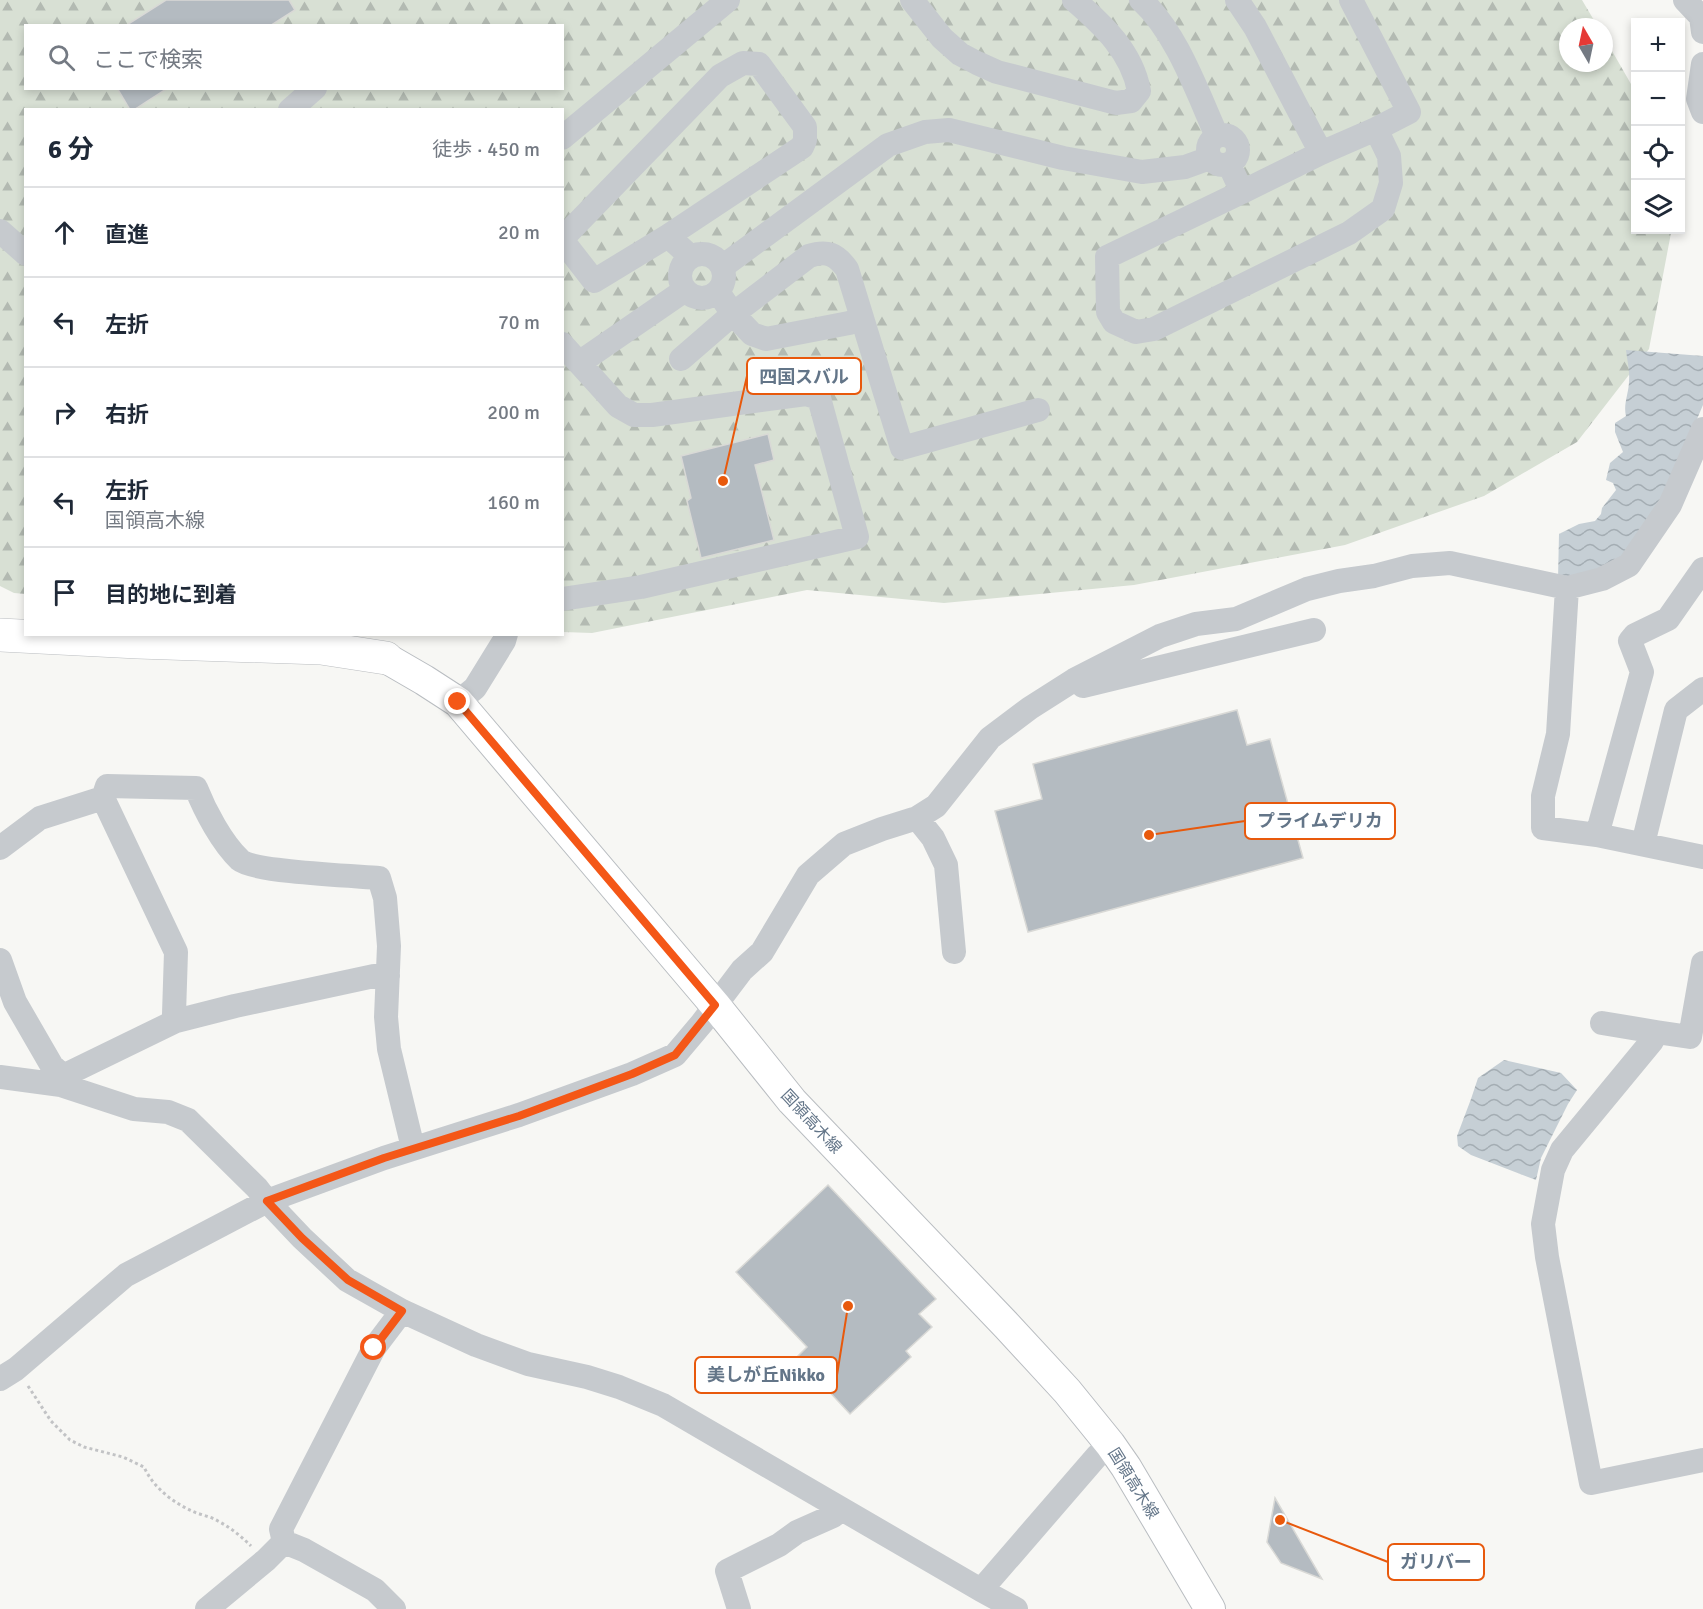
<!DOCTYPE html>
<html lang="ja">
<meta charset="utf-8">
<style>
body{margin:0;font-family:Signika,"Noto Sans JP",sans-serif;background:#f2f2f3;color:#1f2937}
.controls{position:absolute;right:18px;top:18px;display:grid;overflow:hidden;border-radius:0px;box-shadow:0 3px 9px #0003}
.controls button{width:54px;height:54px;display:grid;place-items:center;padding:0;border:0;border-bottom:2px solid #e0e1e3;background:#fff;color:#1f2937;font:30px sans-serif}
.compass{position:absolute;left:1559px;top:18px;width:54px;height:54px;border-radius:50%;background:#fff;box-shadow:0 3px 9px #0003;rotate:351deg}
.stop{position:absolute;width:18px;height:18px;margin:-14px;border:4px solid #f45717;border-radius:50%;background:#fff}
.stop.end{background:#f45717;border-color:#fff;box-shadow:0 2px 6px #0008}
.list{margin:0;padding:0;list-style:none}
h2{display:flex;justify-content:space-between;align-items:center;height:78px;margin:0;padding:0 24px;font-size:26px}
h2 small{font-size:20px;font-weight:400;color:#747a83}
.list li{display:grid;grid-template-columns:39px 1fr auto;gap:18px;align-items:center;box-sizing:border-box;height:90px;padding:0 24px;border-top:2px solid #e0e1e3}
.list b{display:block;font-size:22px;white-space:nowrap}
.list p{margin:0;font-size:20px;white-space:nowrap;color:#747a83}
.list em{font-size:20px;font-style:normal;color:#747a83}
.icon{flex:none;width:33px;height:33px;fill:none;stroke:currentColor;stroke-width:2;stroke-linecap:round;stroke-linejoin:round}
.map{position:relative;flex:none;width:1703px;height:1609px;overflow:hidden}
.search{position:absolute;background:#fff;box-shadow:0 3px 9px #0003;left:24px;top:24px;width:540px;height:66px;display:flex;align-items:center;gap:15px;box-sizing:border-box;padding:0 21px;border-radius:0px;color:#747a83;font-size:22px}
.panel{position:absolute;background:#fff;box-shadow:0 3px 9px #0003;left:24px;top:108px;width:540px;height:528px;border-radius:0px}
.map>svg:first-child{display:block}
</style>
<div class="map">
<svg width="1703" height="1609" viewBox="0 0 1703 1609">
<defs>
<pattern id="forest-firs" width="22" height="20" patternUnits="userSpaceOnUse" patternTransform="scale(1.5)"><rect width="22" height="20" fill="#d8e0d4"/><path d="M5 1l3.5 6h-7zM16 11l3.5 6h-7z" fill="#b3bab2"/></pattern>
<pattern id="water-waves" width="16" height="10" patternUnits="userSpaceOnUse" patternTransform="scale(1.5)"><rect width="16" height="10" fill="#c6cfd5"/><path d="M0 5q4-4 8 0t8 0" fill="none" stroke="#a4adb3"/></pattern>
</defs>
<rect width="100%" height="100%" fill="#f7f7f4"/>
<path fill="url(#forest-firs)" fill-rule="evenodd" d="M0 0H1582L1598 27H1568V63H1604V37L1635 91 1636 230H1670L1671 233 1649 349 1577 442 1484 496 1345 545 1134 585 944 603 807 590 592 633 563 632 562 110H26V594L14 593 0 586ZM26 26H562V88H26Z"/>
<path fill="url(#water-waves)" d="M1626 350 1703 356V405L1662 501 1624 556 1607 567 1558 579 1559 534 1579 524 1595 521 1601 514 1602 508 1616 490 1613 483 1606 480 1610 463 1623 452 1615 432V423L1626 416C1623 404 1629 393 1629 381 1630 371 1627 360 1626 350Z
M1504 1060 1561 1073 1577 1090 1568 1104 1541 1158 1536 1180 1471 1155 1458 1146 1457 1136 1471 1099 1478 1078Z"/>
<path fill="#b4bbc1" stroke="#d9d9d6" stroke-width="1.5" d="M166 0H289L295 10 270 26H125Z
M117 88H168L134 110H130Z
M768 434 774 460 755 465 774 540 701 558 687 501 691 498 681 456Z
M1237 710 1247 745 1270 739 1303 858 1028 932 995 811 1042 799 1033 764Z
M828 1185 936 1299 919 1314 932 1327 906 1351 911 1357 850 1414 797 1357 807 1347 736 1272Z
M1275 1498 1322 1579 1281 1563 1267 1542Z"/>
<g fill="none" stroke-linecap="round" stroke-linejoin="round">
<defs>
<path id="major" d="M386 658 424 680 458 702 715 1005 792 1101 1007 1326 1067 1391 1110 1444 1126 1467 1210 1609"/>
<path id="highway" d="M0 635 138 642 321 648 386 658"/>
</defs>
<use href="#major" stroke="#b9bdc1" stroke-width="32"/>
<use href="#highway" stroke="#babdc0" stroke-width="34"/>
<path stroke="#c2c3c5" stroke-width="3" stroke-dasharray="3 3" stroke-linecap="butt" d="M28 1386 51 1421 70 1440 84 1447 123 1457 144 1467C153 1487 172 1502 192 1511 200 1515 210 1516 218 1521 231 1528 241 1536 251 1546"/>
<path stroke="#c6cace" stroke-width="24" d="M912 0 942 38 960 54 977 63 997 72 1116 103 1131 101 1139 91C1132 52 1103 25 1074 0
M1141 0C1177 33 1197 92 1217 136
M1237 0 1255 27 1321 153
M1685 0 1701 17 1703 32
M1703 64 1698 99 1703 112
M290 110 315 88
M1208 150a15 15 0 1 1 30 0a15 15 0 1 1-30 0Z
M562 138 728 0
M1229 164 1242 192 1321 153 1376 129
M1242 192 1107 257 1108 312 1114 322 1136 332 1154 329 1349 233 1383 209 1391 183 1389 156 1376 129 1409 112 1351 0
M0 231 26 254
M562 239 720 76 743 63 759 64 805 127V140L802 147 668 236
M562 240 594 281 668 236 691 257
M680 276a22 22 0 1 1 44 0a22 22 0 1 1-44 0Z
M722 267 888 145 925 132 949 130 1063 158 1142 172 1185 167 1210 158
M718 292 733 314 752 334 766 339 849 323 862 319
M562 344 618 406 634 415H652L806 394 819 398 857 537 641 587 562 599
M681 359 733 314 809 256C827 250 836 254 847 269L902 448 1038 410
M579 363 685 290
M1567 588 1558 734 1543 796V828L1597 835 1703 857
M1083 686 1314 630
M458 702 475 688 504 641 506 634
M917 818 933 838 946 865 954 952
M1597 835 1642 672 1630 641 1635 635 1668 619 1703 569
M1643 844 1676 710 1703 689
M0 848 40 818 103 798
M0 960 15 1002 52 1066 63 1076 61 1085
M176 1021 174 1014 176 952 103 798 107 786 196 788C205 811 222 843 240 860 254 872 355 876 379 878L385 898 389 946 386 1017 389 1049 413 1148
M1602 1023 1656 1032 1652 1041 1562 1150 1553 1170 1543 1224 1547 1257 1591 1483 1703 1460
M1656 1032 1690 1037 1703 963
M63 1076 176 1021 235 1006 374 976H388
M0 1077 61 1085 134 1109 168 1112 188 1120 257 1188 267 1201 302 1238 347 1280 402 1311 476 1345 528 1364 587 1377 619 1387 663 1405 981 1590 1016 1609
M0 1379 16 1369 126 1275 267 1201 384 1158 519 1115 632 1074 675 1055 702 1023 742 970 762 952 808 875 844 844 882 829 917 818 936 806 990 738 1030 708 1074 680 1160 636 1196 624 1236 619 1307 589 1339 581 1374 576 1412 566 1450 563 1567 588 1602 579 1629 565 1670 505 1703 429
M981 1590 1097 1456 1110 1444
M207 1609 266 1560 284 1542
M394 1609 375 1590 304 1550 284 1542 281 1529 374 1348 402 1311
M739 1609 727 1571 779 1545 797 1532 833 1516 840 1508"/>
<use href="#major" stroke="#fff" stroke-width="30"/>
<use href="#highway" stroke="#fff" stroke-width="33"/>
</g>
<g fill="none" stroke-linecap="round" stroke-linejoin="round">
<path stroke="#f45717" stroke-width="8" d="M374 1348 402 1311 348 1280 302 1238 267 1201 384 1158 519 1116 632 1074 675 1055 715 1005 458 702"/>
</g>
<g text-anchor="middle" stroke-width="6" stroke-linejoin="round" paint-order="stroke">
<g font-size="16" fill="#637588" stroke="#fff">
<text transform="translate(812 1121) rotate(47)" y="6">国領高木線</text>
<text transform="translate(1134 1483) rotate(58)" y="6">国領高木線</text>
</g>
</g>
<path fill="none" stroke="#e8590c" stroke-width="2" d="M723 481L747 376M1149 835L1245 821M848 1306L837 1375M1280 1520L1388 1562"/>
<g fill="#e8590c" stroke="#fff" stroke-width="2">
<circle cx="723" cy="481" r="6"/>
<circle cx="1149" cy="835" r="6"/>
<circle cx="848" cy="1306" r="6"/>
<circle cx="1280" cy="1520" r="6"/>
</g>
<g fill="#fff" stroke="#e8590c" stroke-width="2">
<rect x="747" y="358" width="114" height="36" rx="6"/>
<rect x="1245" y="803" width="150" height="36" rx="6"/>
<rect x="695" y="1357" width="142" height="36" rx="6"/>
<rect x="1388" y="1544" width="96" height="36" rx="6"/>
</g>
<g font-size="18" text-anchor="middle" font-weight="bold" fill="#637588">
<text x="804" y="383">四国スバル</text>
<text x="1320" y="827">プライムデリカ</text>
<text x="766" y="1381">美しが丘Nikko</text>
<text x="1436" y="1568">ガリバー</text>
</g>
</svg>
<div class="controls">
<button>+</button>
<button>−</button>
<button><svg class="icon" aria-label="locate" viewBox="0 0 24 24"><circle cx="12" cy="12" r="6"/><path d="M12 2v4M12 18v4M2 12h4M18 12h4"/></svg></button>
<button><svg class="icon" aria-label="layers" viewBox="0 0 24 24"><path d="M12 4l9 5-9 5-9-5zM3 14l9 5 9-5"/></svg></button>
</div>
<svg class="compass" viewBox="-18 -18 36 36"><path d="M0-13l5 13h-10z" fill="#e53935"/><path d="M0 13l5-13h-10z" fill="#747a83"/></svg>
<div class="stop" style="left:374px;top:1348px"></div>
<div class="stop end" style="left:458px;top:702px"></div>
<div class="search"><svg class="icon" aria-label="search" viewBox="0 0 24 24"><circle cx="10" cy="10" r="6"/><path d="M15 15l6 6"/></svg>ここで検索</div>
<section class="panel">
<h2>6 分<small>徒歩 · 450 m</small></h2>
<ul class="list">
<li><svg class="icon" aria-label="ahead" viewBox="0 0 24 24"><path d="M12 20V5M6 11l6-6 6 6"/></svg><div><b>直進</b></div><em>20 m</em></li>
<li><svg class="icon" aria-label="left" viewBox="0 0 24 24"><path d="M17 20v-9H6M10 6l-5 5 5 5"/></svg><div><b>左折</b></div><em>70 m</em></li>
<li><svg class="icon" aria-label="right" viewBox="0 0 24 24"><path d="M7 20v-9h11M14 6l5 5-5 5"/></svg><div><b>右折</b></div><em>200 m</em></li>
<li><svg class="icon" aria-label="left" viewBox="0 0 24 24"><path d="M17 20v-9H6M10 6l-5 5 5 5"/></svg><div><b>左折</b><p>国領高木線</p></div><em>160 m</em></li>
<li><svg class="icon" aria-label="arrive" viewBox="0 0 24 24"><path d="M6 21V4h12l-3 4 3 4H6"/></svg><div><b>目的地に到着</b></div></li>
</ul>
</section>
</div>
